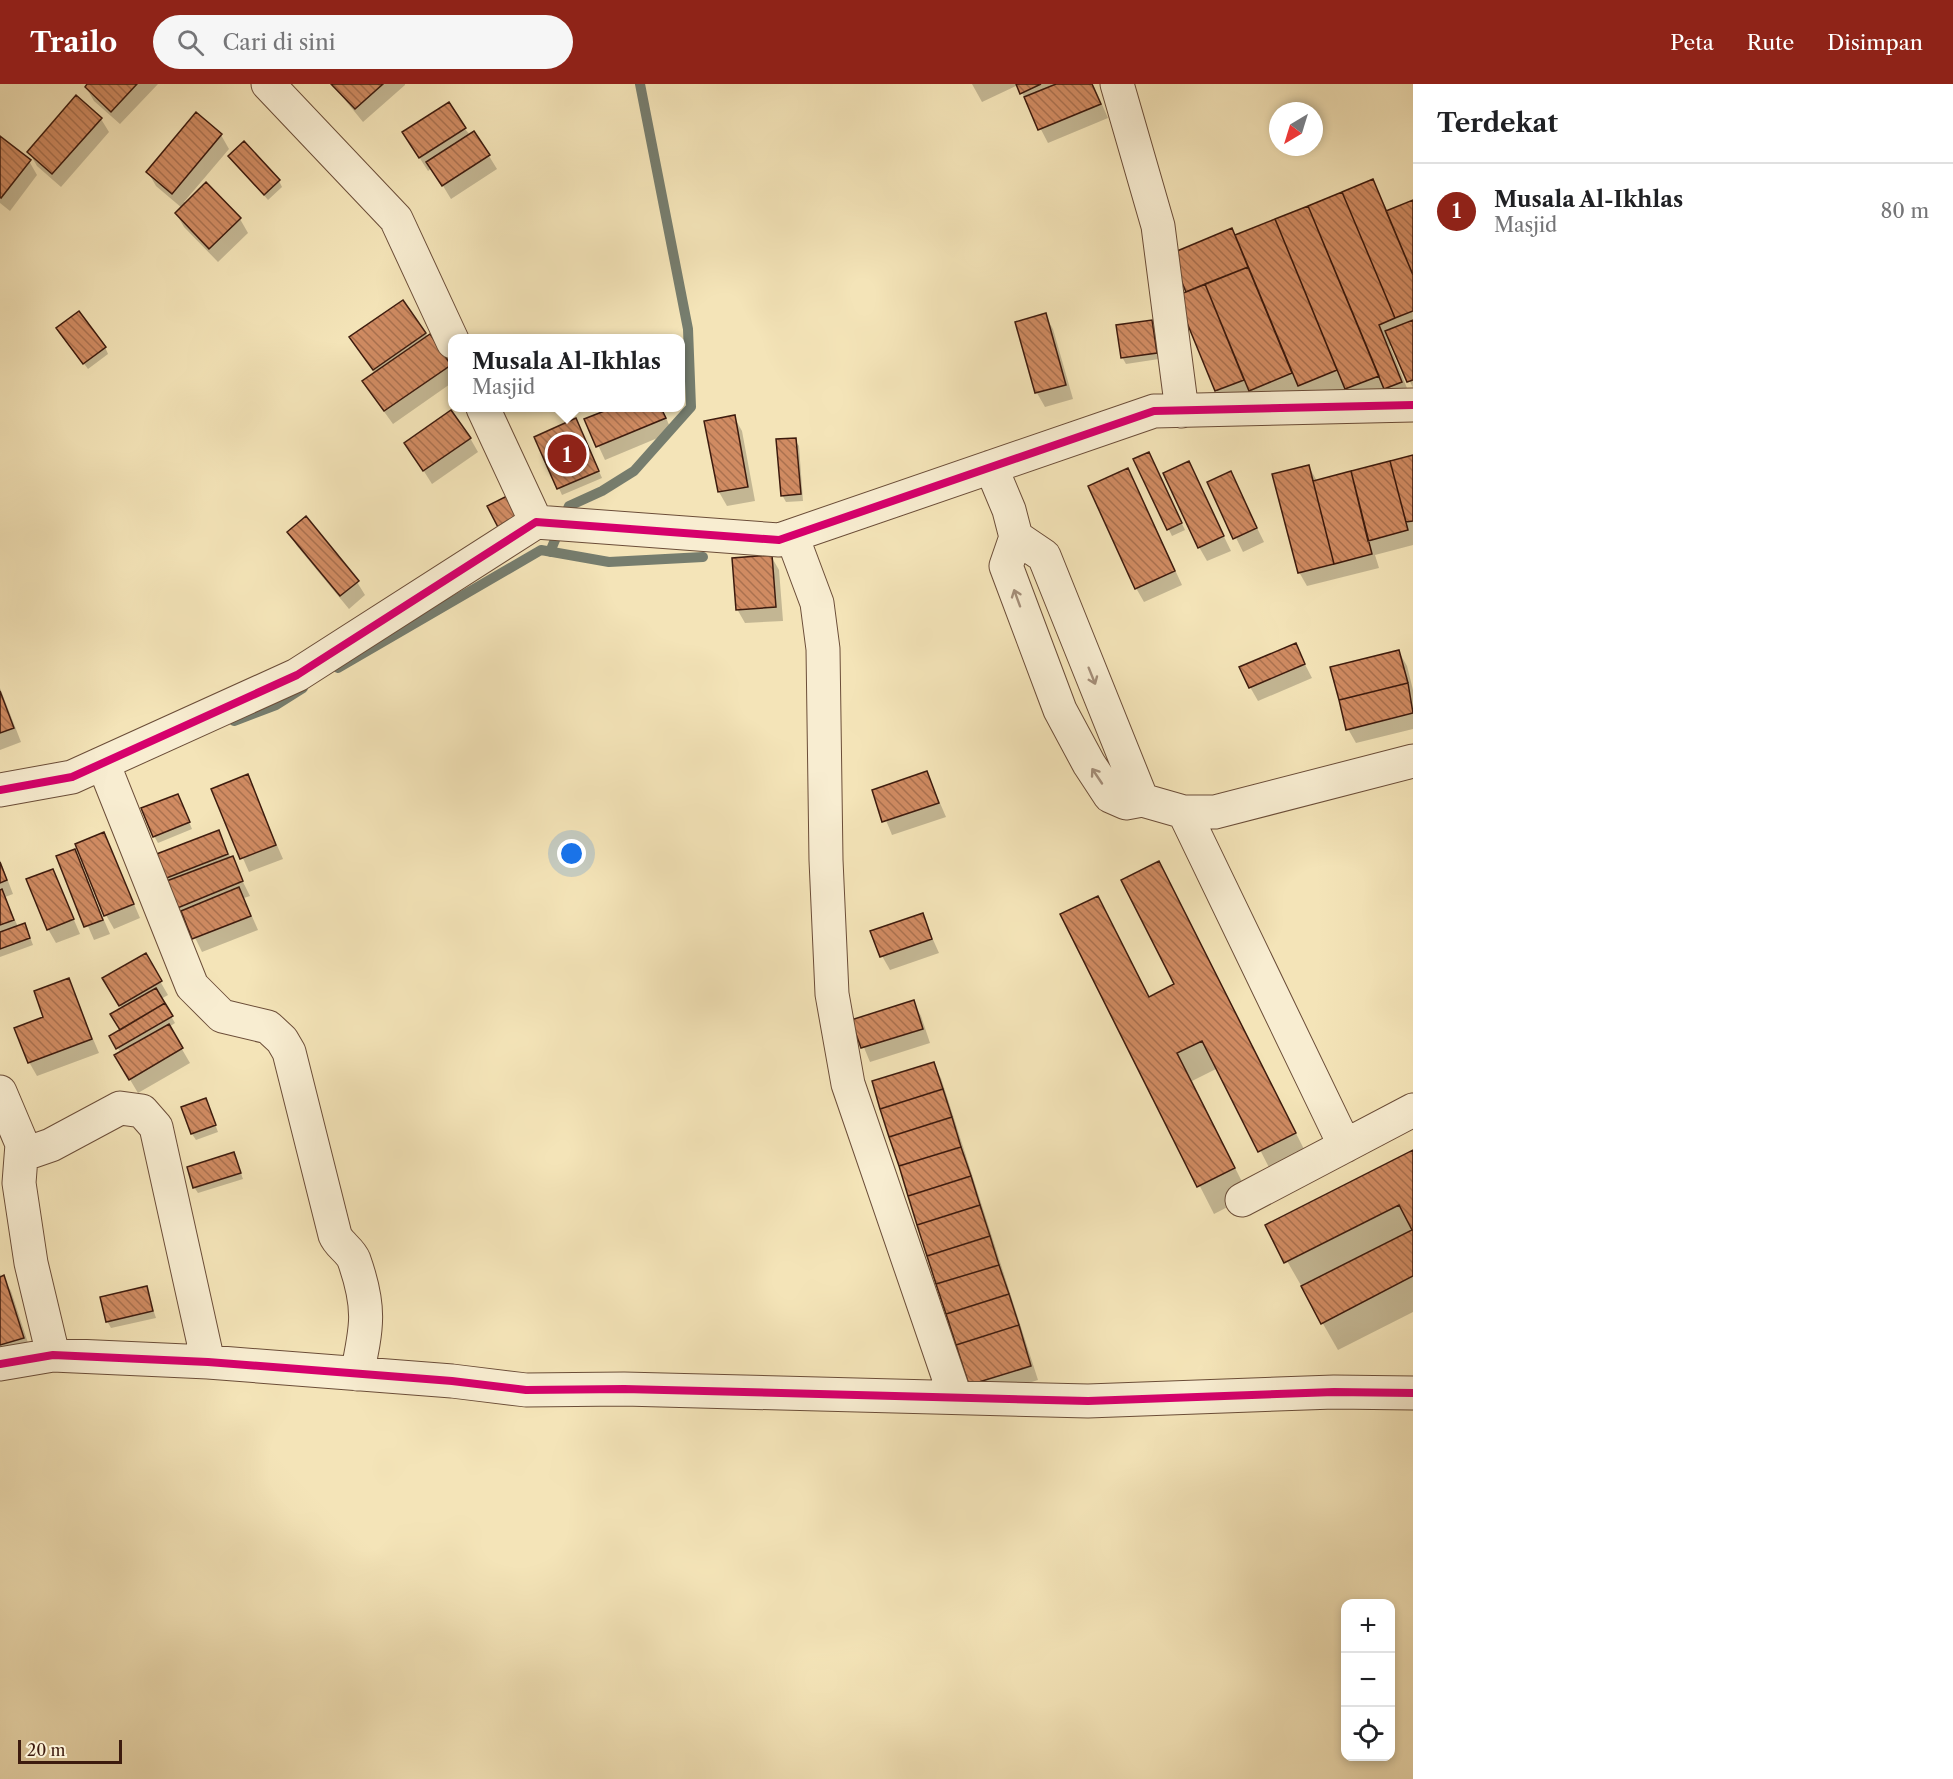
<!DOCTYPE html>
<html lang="id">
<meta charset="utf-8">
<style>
body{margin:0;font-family:"Libre Caslon Text",serif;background:#f6f6f6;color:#202124}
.controls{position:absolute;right:18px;bottom:18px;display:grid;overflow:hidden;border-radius:12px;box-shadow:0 3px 9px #0003}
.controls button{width:54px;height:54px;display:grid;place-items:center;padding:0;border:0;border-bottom:2px solid #e0e0e0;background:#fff;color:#202124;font:30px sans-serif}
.compass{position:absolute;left:1269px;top:18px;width:54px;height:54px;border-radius:50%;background:#fff;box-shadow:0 3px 9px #0003;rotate:218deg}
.scale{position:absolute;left:18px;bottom:15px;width:104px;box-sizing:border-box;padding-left:6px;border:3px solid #3d1b0e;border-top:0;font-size:16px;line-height:21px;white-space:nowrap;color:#3d1b0e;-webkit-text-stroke:4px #f8edd1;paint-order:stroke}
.you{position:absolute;left:572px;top:770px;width:21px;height:21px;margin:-15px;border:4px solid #fff;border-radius:50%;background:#1a73e8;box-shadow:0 0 0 9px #1a73e833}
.badge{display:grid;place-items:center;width:39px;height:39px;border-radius:50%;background:#8f2418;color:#fff;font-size:20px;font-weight:700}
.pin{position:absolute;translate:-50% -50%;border:3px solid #fff;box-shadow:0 2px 6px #0006}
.popup{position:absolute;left:448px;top:250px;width:237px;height:78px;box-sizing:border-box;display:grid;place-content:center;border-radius:12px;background:#fff;filter:drop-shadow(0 2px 4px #0005);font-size:20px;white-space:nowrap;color:#757577}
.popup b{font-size:22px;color:#202124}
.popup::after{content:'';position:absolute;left:50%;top:100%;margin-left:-12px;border:12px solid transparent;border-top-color:#fff}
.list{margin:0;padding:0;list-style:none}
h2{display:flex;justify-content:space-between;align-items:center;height:78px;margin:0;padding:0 24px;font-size:26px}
h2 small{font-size:20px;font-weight:400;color:#757577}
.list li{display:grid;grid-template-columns:39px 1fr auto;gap:18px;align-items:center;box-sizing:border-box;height:96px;padding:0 24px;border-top:2px solid #e0e0e0}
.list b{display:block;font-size:22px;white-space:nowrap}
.list p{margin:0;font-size:20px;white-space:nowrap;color:#757577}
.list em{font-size:20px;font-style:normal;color:#757577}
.icon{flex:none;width:33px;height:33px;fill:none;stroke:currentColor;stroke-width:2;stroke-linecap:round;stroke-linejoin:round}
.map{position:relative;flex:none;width:1413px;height:1695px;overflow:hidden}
header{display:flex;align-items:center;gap:36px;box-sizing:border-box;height:84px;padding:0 30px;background:#8f2418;color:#fff}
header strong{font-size:28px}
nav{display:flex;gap:33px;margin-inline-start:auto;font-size:21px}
.search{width:420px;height:54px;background:#f6f6f6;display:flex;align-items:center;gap:15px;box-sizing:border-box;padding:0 21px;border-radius:33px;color:#757577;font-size:22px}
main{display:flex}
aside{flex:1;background:#fff}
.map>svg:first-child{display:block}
</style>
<header>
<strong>Trailo</strong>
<div class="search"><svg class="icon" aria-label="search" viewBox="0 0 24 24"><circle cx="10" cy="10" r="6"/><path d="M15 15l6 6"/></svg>Cari di sini</div>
<nav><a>Peta</a><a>Rute</a><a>Disimpan</a></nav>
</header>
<main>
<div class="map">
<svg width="1413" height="1695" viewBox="0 0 1413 1695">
<defs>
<pattern id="building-back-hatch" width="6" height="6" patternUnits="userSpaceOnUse" patternTransform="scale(1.5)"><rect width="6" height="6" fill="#d08b62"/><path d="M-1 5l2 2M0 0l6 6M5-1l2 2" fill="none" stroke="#aa714f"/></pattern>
</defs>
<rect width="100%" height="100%" fill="#f4e4b8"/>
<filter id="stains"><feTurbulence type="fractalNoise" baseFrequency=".00333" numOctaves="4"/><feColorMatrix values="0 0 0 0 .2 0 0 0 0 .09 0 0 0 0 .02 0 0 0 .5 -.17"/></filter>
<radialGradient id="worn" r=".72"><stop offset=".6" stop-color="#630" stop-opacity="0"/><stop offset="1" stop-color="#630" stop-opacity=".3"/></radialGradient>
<path fill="#0003" d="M89 0H158L120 40 94 17 86 3Z
M332 0H405V1L363 38Z
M972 0H1093L1108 34 1048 59 1018 1 982 18Z
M196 30 221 51 229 65 184 118 240 135 248 149 218 178 184 143 176 129 182 124 156 102 148 88Z
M101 35 109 48 61 103 37 82 29 68Z
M464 44 489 72 497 85 451 115 432 84 428 87 412 62Z
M0 54 29 77 37 91 10 127 0 119Z
M230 72 279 97 282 103 268 116Z
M1373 97 1388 128 1413 118V304L1393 261 1390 262 1413 319 1224 320 1216 306 1188 209 1232 146 1236 153Z
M402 218 450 282 453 287V298L393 340 372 311 375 290 351 254Z
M1045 231 1053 245 1073 315 1045 323 1037 309 1017 239Z
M1151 237 1155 244 1159 275 1126 280 1122 273Z
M62 251 105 263 108 270 88 285Z
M615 324H662L672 348 605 376 586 335Z
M734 333 742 347 755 417 727 422 719 408Z
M579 342 602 394 562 411 536 354Z
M470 354 478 368 432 400 406 359Z
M795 356 799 362 803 417 786 418 782 411Z
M1413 373V461L1375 471 1379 484 1307 502 1299 488 1309 383 1317 397Z
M1135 376 1152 377 1185 446 1172 452Z
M1188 379 1231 467 1207 477 1199 463Z
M1230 389 1264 458 1243 468 1209 399Z
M1135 399 1182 501 1144 518 1136 504Z
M289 448 357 498 365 511 349 525 297 462Z
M771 472 779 486 783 537 745 539 737 525Z
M1295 561 1312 594 1258 617 1250 603Z
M1399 568 1407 582 1413 606V645L1356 659 1348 645Z
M0 604 21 658 0 666Z
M927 689 946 733 892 751 874 707Z
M247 692 283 775 249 788 213 706Z
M178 711 192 745 158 759 154 752Z
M218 748 250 812 244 814 258 846 202 868 187 837 177 824 165 795Z
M104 750 140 834 114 845 106 831Z
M74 767 110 850 94 856 58 773Z
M0 776 13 810 5 813 18 843 28 848 33 861 0 873Z
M1159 779 1310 1077 1275 1095 1218 984 1192 997 1249 1112 1214 1130 1062 831 1097 814 1150 914 1176 901Z
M53 787 80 850 56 859 48 845Z
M922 831 939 869 890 886 882 872Z
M145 871 168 911 161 915 175 939 169 943 190 979 138 1009 116 972 121 969 111 953 122 947V925L104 894Z
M68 896 99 969 37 992 29 978 45 934Z
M913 918 921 932 930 959 870 978 853 937Z
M933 980 941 994 1038 1296 978 1315Z
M206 1016 218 1048 196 1056 192 1050Z
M1413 1067V1228L1338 1266 1267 1142Z
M234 1070 243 1095 198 1109 194 1103Z
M0 1190 11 1207 31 1268 0 1277Z
M146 1204 156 1234 111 1244 107 1237Z"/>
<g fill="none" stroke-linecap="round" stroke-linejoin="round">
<path stroke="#767d6e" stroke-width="10" d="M550 468 569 422 602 407 634 387 691 323 688 245 640 0
M338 584 541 466 609 478 703 473
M234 637 276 621 303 604"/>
</g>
<path fill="url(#building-back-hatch)" stroke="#3d1b0e" stroke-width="1.5" d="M87 0H137L111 28 85 3Z
M331 0H383L355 25Z
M1016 0H1041L1020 10Z
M1056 0H1092L1101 20 1038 46 1024 13Z
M76 11 102 34 52 90 27 68Z
M449 18 466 44 419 74 402 48Z
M196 28 222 50 172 110 146 88Z
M474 47 490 71 442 102 426 78Z
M0 52 31 76 1 114 0 113Z
M244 57 280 96 264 111 228 72Z
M1373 95 1413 191V227L1395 234 1342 108Z
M206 98 241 134 209 165 175 129Z
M1342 108 1395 234 1379 241 1402 298 1384 305 1308 122Z
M1413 116V191L1386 127Z
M1308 122 1379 292 1345 305 1275 135Z
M1275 135 1337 286 1298 302 1235 151Z
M1232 144 1248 183 1186 208 1170 170Z
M1248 183 1292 289 1249 307 1205 200Z
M1205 200 1244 296 1215 307 1176 212Z
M403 216 426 249 373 286 349 253Z
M79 227 106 263 83 280 56 244Z
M1046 229 1066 301 1035 309 1015 238Z
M1152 236 1157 269 1121 274 1116 241Z
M1413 236V296L1407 298 1385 247Z
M430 250 451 281 384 327 362 297Z
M612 324H661L666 334 596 363 584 335Z
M451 326 471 354 423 387 404 359Z
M735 331 748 403 718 408 704 337Z
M576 334 599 387 557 405 534 353Z
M796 354 801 410 781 412 776 355Z
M1149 368 1182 439 1167 446 1133 375Z
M1413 371V437L1406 438 1390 377Z
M1189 377 1224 452 1198 464 1163 389Z
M1390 377 1408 446 1368 457 1351 387Z
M1309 381 1334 480 1298 489 1272 390Z
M1128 384 1175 487 1135 505 1088 402Z
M1231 387 1257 444 1233 455 1207 398Z
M1351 387 1372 470 1334 480 1313 397Z
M509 411 522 436 500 447 487 422Z
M306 432 359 497 340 512 287 448Z
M772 471 776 523 736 526 732 474Z
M1296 559 1305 580 1249 604 1239 583Z
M1399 566 1408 599 1339 616 1330 583Z
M1408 599 1413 629 1346 646 1339 616Z
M0 607 14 644 0 649Z
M927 687 939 719 882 738 872 706Z
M248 690 276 761 240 775 211 705Z
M178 710 190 738 153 753 141 724Z
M219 746 228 770 164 795 154 771Z
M104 748 134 820 104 832 75 760Z
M75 765 103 836 84 843 56 772Z
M233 772 243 797 175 825 164 798Z
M1159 777 1296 1049 1258 1068 1202 957 1177 969 1235 1084 1197 1103 1060 830 1098 812 1149 913 1174 900 1121 796Z
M0 778 7 796 0 799Z
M53 785 74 835 47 846 26 795Z
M239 803 251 832 192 855 181 827Z
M2 805 14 836 0 841V806Z
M923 829 932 855 880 873 870 847Z
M25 839 30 854 0 865V848Z
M146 869 162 897 119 922 102 894Z
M69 894 92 955 28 979 14 944 43 933 34 907Z
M156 904 165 919 120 946 110 930Z
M914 916 923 945 861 964 851 936Z
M165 919 173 932 116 965 109 952Z
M169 940 183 964 129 996 114 971Z
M934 978 943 1005 880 1025 872 997Z
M943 1005 952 1033 889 1053 880 1025Z
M206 1014 216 1041 191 1050 181 1023Z
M952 1033 961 1063 899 1082 889 1053Z
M961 1063 971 1092 908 1112 899 1082Z
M1413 1066V1192L1321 1240 1301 1202 1412 1146 1399 1121 1284 1179 1265 1141Z
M234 1068 241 1089 193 1104 187 1083Z
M971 1092 980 1121 917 1141 908 1112Z
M980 1121 990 1152 927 1172 917 1141Z
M990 1152 999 1181 936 1200 927 1172Z
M999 1181 1009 1210 946 1230 936 1200Z
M4 1191 24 1254 0 1261V1193Z
M147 1202 153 1227 106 1238 100 1213Z
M1009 1210 1019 1241 956 1261 946 1230Z
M1019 1241 1031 1282 969 1301 956 1261Z"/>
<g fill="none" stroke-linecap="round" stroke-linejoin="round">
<defs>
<path id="minor" d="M268 0 396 135 453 258
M1117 0 1158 142 1182 327
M483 324 536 438
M991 383 1009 426 1016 453 1006 482 1060 626 1089 680 1110 712 1126 719 1142 716 1184 728H1215L1413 677
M792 452 817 519 823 565 826 776 832 910 848 1000 955 1312
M1016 453 1044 472 1142 716
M103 679 192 902 222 932 268 943 282 956 289 968 335 1151C339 1161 350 1166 354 1176 371 1224 367 1243 357 1290
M0 706 72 693 297 591 536 438 779 456 1154 327 1413 321
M1184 728 1345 1062
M0 1008 22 1060 19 1099 31 1179 53 1271
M22 1071 51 1061 120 1024 142 1027 156 1043 208 1278
M1242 1116 1413 1026
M0 1280 53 1271 208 1278 452 1297 526 1306 624 1305 1088 1317 1334 1308 1413 1309"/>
</defs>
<use href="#minor" stroke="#6b4d38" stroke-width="35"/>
<use href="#minor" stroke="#f8edd1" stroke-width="33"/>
<defs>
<path id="cycleway" d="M0 706 72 693 297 591 536 438 779 456 1154 327 1413 321
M0 1280 53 1271 208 1278 452 1297 526 1306 624 1305 1088 1317 1334 1308 1413 1309"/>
</defs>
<use href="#cycleway" stroke="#f8edd1" stroke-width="11"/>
<use href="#cycleway" stroke="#d6006c" stroke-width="8"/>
</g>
<defs><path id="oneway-shaft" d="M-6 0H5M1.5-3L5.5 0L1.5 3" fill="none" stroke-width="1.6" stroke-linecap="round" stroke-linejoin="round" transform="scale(1.5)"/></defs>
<g stroke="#a48e79">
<use href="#oneway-shaft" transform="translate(1017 514) rotate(-110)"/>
<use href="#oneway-shaft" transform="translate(1092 592) rotate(68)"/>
<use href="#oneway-shaft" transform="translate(1097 692) rotate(-124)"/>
</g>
<rect width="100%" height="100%" filter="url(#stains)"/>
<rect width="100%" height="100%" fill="url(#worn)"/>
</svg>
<div class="controls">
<button>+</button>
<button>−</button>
<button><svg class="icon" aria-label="locate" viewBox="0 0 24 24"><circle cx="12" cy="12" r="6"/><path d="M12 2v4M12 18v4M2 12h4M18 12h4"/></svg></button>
</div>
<svg class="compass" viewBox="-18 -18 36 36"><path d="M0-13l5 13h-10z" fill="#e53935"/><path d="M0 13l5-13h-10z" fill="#757577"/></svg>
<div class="scale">20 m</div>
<div class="you"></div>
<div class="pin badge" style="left:567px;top:370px">1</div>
<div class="popup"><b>Musala Al-Ikhlas</b>Masjid</div>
</div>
<aside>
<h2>Terdekat<small></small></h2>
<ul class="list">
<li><span class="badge">1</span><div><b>Musala Al-Ikhlas</b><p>Masjid</p></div><em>80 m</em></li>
</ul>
</aside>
</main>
